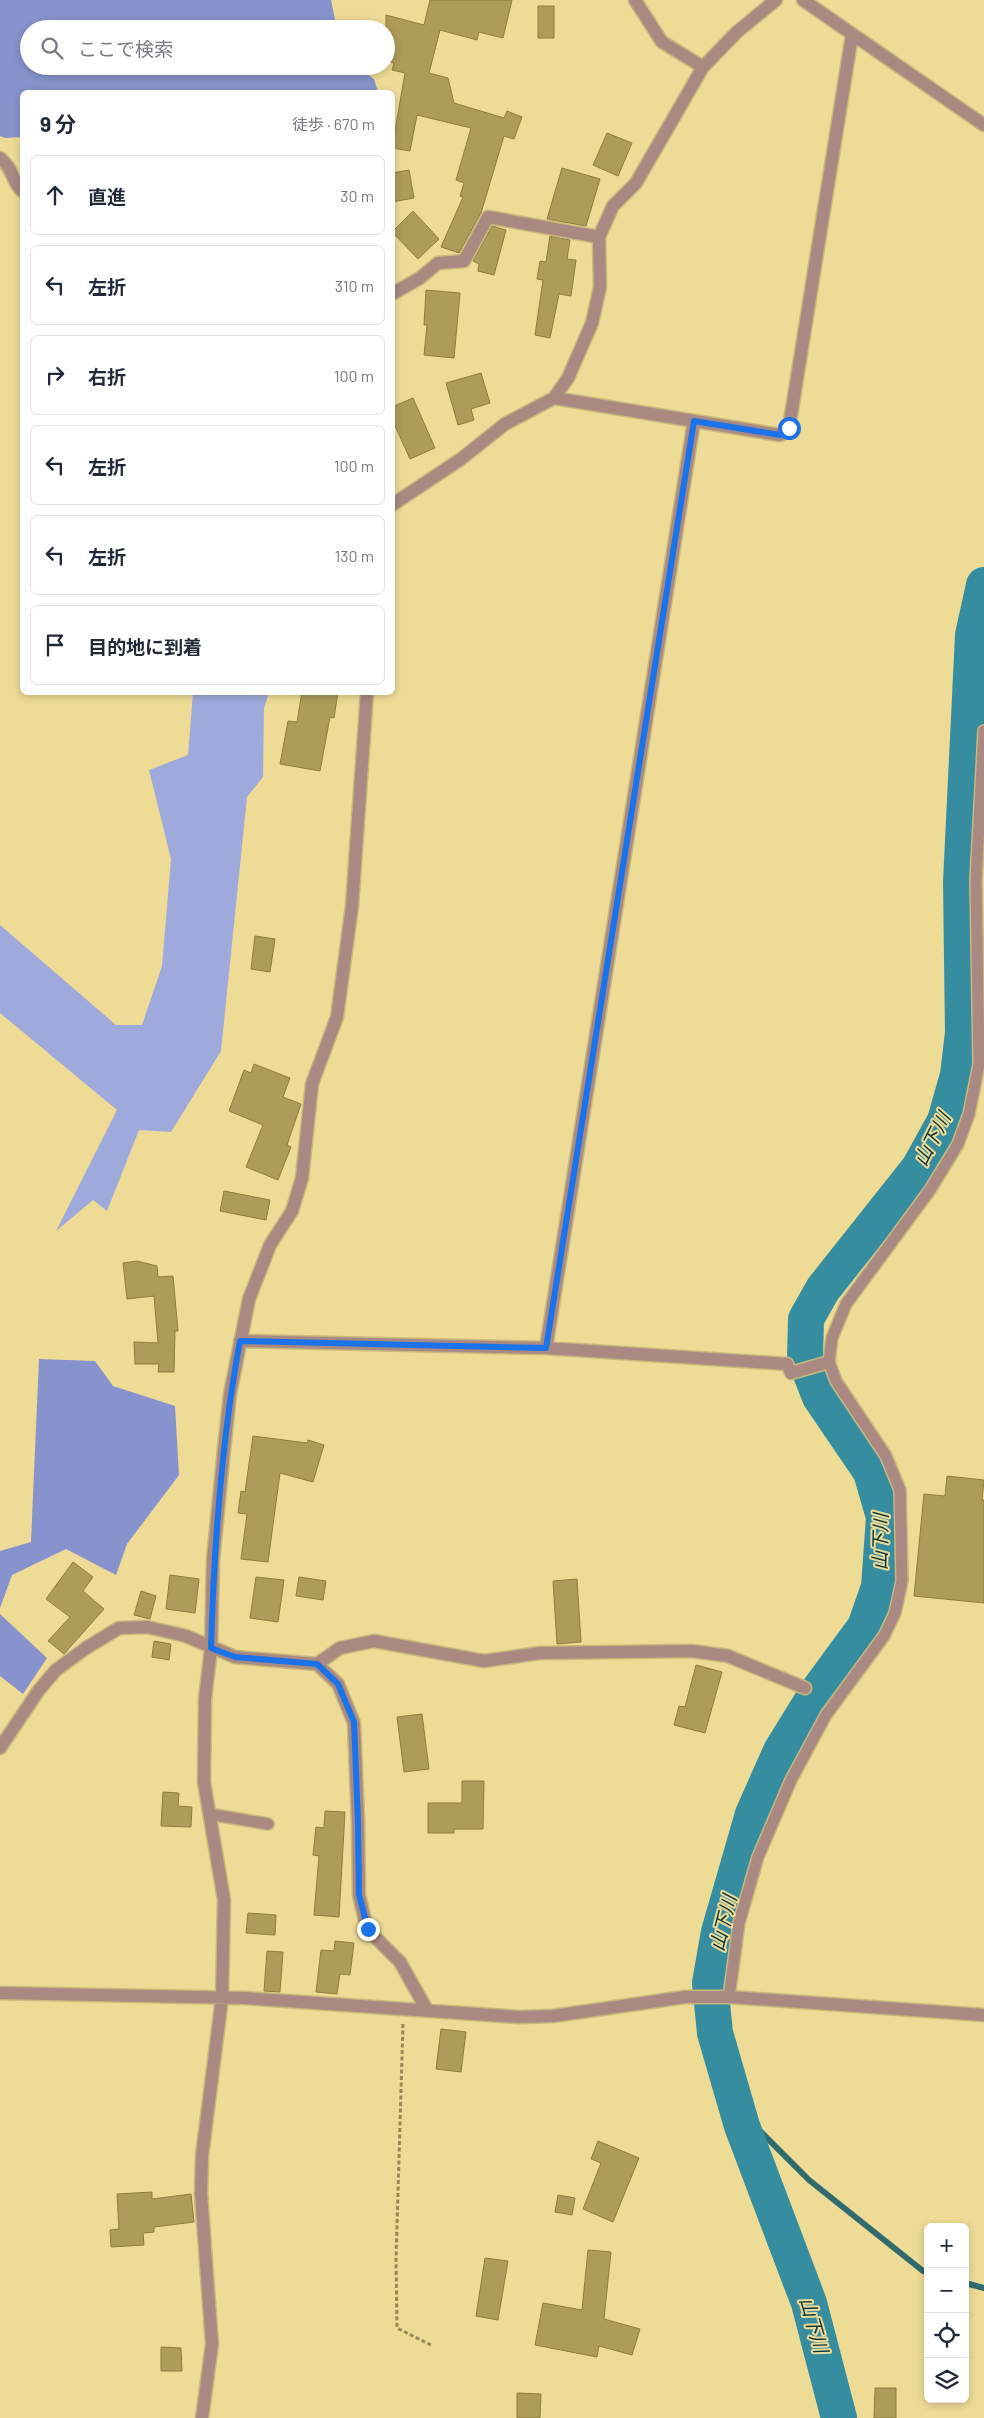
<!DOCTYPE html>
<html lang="ja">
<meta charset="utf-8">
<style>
body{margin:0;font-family:Barlow,"Noto Sans JP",sans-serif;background:#f6f6f7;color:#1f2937}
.controls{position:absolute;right:15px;bottom:15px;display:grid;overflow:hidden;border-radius:8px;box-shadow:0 2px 8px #0003}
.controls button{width:45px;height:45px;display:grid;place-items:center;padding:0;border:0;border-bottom:1px solid #e0e1e3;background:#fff;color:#1f2937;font:25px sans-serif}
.stop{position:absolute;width:15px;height:15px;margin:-11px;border:4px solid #1a73e8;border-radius:50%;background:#fff}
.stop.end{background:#1a73e8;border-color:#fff;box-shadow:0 1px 5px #0008}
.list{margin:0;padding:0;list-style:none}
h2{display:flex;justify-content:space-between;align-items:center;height:65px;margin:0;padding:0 20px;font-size:21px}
h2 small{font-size:16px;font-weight:400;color:#747a83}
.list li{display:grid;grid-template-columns:32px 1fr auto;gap:15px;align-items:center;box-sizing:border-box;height:80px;margin:0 10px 10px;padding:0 10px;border:1px solid #e0e1e3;border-radius:8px}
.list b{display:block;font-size:19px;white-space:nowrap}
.list em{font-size:16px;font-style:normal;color:#747a83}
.icon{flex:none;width:28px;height:28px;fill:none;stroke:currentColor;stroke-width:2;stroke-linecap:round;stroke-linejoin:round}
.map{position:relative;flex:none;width:984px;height:2418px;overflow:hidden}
.search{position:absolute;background:#fff;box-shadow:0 2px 8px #0003;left:20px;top:20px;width:375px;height:55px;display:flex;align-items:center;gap:12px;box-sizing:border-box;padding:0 18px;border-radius:28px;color:#747a83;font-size:19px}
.panel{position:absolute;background:#fff;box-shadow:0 2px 8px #0003;left:20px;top:90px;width:375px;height:605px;border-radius:8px}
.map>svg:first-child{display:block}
</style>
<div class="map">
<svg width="984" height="2418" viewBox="0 0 984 2418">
<rect width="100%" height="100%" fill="#eddb96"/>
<path fill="#9eaadc" d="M193 693H269L264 708 263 777 247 797 221 1051 171 1132 139 1130 107 1211 93 1200 56 1231 117 1110 0 1013V925L116 1025H142L162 966 171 859 149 770 188 755Z"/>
<path fill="#8793cc" d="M0 0H331L337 29H29V66H356L374 79 378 92H22V137L5 138 0 136Z
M39 1359 95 1361 113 1386 175 1406 179 1475 127 1544 116 1575 66 1549 12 1575 0 1608V1551L31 1542Z
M0 1614 47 1658 23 1694 0 1676Z"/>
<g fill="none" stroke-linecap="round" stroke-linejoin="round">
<path stroke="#306b70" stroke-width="6" d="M742 2126 757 2128 809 2180 923 2271 928 2272
M965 2283 984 2288"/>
<path stroke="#368d9f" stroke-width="36" d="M839 2418 809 2303 742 2126 715 2033 710 1983 719 1932 753 1814 781 1751 818 1691 865 1627 879 1587 884 1517 871 1472 820 1397 805 1359 806 1319 823 1289 919 1168 945 1121 958 1075 963 1033 961 882 968 738 973 635 984 585"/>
</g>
<path fill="#ae9c5a" stroke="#8f7d3b" d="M430 0H512L503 38 479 32 477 40 440 30 429 73 448 78 454 103 504 118 507 111 522 117 514 139 504 136 481 213 459 253 441 247 463 197 460 196 464 183 456 180 471 128 417 115 410 151 392 148 405 73 392 70 394 63 386 61V15L424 25Z
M538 6H554V38H538Z
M607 133 632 143 618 176 593 165Z
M562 168 600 179 586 226 547 219Z
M409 170 414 198 392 202V173Z
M413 211 439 239 418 259 392 232Z
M492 226 506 230 494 275 478 271 479 264 473 261Z
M550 236 570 240 567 259 576 260 571 296 559 294 550 338 535 335 543 280 537 279 540 261 546 262Z
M426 290 460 293 454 358 424 355 427 325H424Z
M481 373 490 403 471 409 474 420 458 425 446 383Z
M413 398 435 448 410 459 392 419V407Z
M302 692H338L334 718 330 717 320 771 280 764 288 721 297 722Z
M255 936 275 939 270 972 251 969Z
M254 1064 290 1078 283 1097 301 1104 287 1145 291 1147 278 1180 246 1167 263 1125 229 1111 244 1070 251 1073Z
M224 1191 270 1200 266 1220 220 1211Z
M137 1261 157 1266 158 1277 173 1276 178 1331H175L174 1372H158L159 1364H135L134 1342 158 1343 154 1296 127 1299 123 1263Z
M253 1436 307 1443 308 1440 324 1445 313 1482 280 1473 268 1562 241 1559 247 1514 238 1513 241 1491 245 1492Z
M947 1476 984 1480 982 1500H984V1603L914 1596 924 1494 945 1496Z
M73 1562 93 1577 83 1591 104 1609 64 1654 48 1641 70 1617 46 1599Z
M170 1575 199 1579 195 1613 166 1609Z
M256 1577 284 1580 278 1622 250 1618Z
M299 1577 326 1581 323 1600 296 1596Z
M577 1579 581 1642 557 1644 553 1581Z
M141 1591 156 1596 150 1619 134 1615Z
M154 1641 171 1644 169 1660 152 1657Z
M696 1665 722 1672 705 1733 674 1725 679 1706 685 1707Z
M422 1714 429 1769 404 1772 397 1717Z
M462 1781H484L483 1829H454V1833H428V1803H462Z
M163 1792 179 1793 178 1806 192 1807 191 1827 161 1826Z
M325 1811 345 1812 339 1917 314 1915 319 1856 313 1855 316 1827 324 1828Z
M248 1913 276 1915 275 1935 246 1933Z
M335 1941 354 1943 350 1975 340 1974 337 1994 316 1992 321 1950 334 1951Z
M267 1951 283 1952 280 1992 264 1991Z
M441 2029 466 2032 461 2072 436 2069Z
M598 2141 639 2158 613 2222 583 2209 601 2163 591 2159Z
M152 2192V2199L191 2194 194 2222 154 2227V2232L143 2233 144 2245 111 2247 110 2230 119 2229 117 2194Z
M558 2195 575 2198 572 2215 555 2212Z
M588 2250 611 2252 604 2319 640 2329 632 2355 599 2346 597 2357 535 2345 543 2303 582 2310Z
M485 2258 508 2261 498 2320 476 2316Z
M161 2347 181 2348 182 2371H161Z
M875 2388H896V2418H874Z
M517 2393 541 2394 540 2418H517Z"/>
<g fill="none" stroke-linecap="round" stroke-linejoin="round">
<defs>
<path id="service" d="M209 1814 268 1824
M729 1997 739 1923 758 1857 791 1780 826 1715 884 1636 895 1613 902 1581 900 1490 886 1456 836 1381 829 1362 832 1338 846 1304 930 1190 958 1144 969 1114 979 1064 976 880 984 731"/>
<path id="minor" d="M635 0 662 42 703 67
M803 0 984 125
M0 158C15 171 10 179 22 191
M392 294 420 278 438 263 464 261 488 217 599 237
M554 398 780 435 789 428 852 35
M392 505 461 459 505 424 554 398 568 378 592 323 600 287 599 237 613 206 636 183 703 67 737 32 776 0
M240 1341 546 1348 787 1364 791 1373 829 1362
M546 1348 694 421
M317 1664 340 1648 374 1641 484 1661 540 1653 692 1651 728 1656 805 1688
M0 1748 39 1690 56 1670 86 1648 119 1628 147 1627 186 1636 235 1657 317 1664 338 1684 354 1723 358 1822 359 1895 367 1929 400 1962 427 2010
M0 1993 244 1998 519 2017 553 2016 685 1997H729L984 2015
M202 2418 212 2344 201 2194 202 2156 222 1998 224 1900 204 1782 205 1699 211 1648 213 1560 224 1449 230 1394 249 1299 270 1245 292 1211 302 1178 312 1084 337 1017 352 906 367 692"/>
</defs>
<use href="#service" stroke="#c8b87b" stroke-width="14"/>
<use href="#minor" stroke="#c8b87b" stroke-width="15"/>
<path stroke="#978957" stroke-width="3" stroke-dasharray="4 2.5" stroke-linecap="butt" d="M403 2024 396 2259 397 2328 433 2346"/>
<use href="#service" stroke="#a98981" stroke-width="11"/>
<use href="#minor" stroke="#a98981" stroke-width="12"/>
</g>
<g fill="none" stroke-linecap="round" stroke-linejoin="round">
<path stroke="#1a73e8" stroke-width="6" d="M368 1929 359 1895 358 1822 354 1722 338 1684 317 1664 235 1657 211 1648C214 1545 221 1442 240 1341L546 1348 694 421 780 435 789 428"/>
</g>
<g text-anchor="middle" stroke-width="4" stroke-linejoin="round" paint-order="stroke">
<g font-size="19" font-style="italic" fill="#09333b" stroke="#eddb96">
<text transform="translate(932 1139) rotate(-63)" y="7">山下川</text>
<text transform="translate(880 1542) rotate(-89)" y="7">山下川</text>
<text transform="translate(723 1923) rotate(-76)" y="7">山下川</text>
<text transform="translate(814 2325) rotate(74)" y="7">山下川</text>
</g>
</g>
</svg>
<div class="controls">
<button>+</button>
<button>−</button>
<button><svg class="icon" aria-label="locate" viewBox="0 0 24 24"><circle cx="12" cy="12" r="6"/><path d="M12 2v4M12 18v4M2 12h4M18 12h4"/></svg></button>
<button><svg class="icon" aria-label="layers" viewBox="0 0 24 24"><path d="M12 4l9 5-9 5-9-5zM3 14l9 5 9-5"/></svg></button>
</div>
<div class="stop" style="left:789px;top:428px"></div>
<div class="stop end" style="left:368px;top:1929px"></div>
<div class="search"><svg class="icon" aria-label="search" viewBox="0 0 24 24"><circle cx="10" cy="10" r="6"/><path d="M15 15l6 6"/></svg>ここで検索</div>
<section class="panel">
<h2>9 分<small>徒歩 · 670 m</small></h2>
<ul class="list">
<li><svg class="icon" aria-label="ahead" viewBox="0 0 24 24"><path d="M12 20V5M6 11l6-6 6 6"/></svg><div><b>直進</b></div><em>30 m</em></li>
<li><svg class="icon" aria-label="left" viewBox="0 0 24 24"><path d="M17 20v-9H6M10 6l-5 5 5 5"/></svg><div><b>左折</b></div><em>310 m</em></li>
<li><svg class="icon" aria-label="right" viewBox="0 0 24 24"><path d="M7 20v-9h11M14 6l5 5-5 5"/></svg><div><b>右折</b></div><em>100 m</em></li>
<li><svg class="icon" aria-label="left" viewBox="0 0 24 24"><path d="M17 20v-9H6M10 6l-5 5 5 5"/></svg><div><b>左折</b></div><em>100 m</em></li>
<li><svg class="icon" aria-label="left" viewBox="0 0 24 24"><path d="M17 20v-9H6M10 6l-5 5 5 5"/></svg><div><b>左折</b></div><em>130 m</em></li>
<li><svg class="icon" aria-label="arrive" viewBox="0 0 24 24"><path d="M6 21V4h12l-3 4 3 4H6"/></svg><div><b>目的地に到着</b></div></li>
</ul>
</section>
</div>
